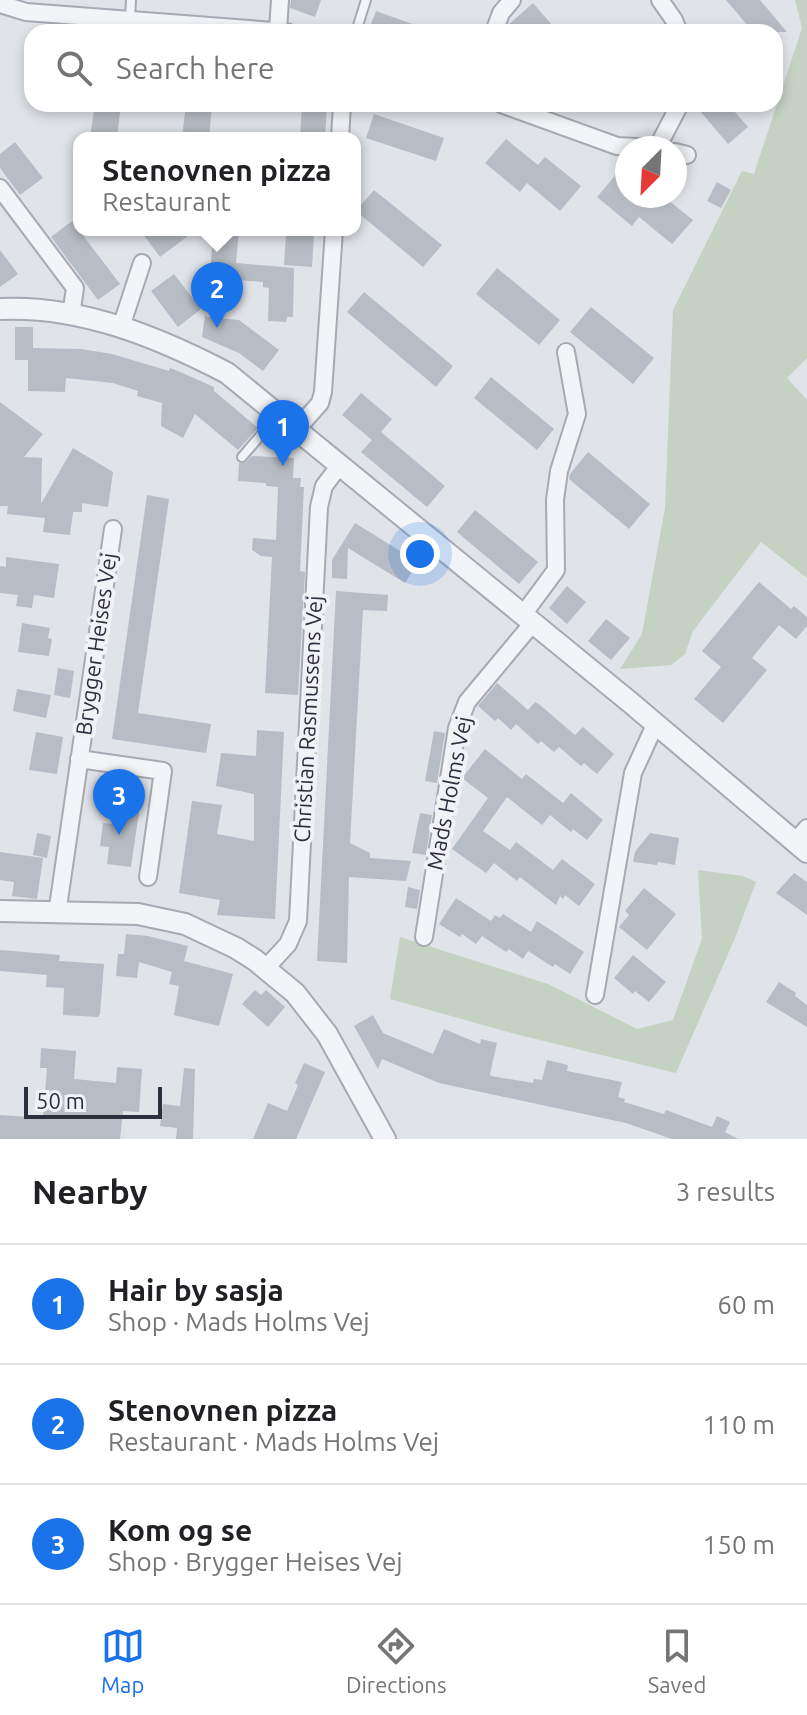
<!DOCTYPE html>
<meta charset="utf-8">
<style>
body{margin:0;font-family:Ubuntu,sans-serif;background:#f2f2f2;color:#202124}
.compass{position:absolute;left:615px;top:136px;width:72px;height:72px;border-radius:50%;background:#fff;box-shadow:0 4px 12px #0003;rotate:204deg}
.scale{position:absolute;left:24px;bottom:20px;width:138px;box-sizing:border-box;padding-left:8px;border:4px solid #2a303e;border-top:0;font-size:22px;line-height:28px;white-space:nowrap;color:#2a303e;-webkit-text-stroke:6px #f0f2f6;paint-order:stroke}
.you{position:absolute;left:420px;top:554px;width:28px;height:28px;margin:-20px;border:6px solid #fff;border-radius:50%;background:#1a73e8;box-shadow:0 0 0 12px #1a73e833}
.badge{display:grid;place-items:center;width:52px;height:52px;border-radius:50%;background:#1a73e8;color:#fff;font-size:26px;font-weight:700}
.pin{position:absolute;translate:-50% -66px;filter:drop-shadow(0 2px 4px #0008)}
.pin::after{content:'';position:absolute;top:42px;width:28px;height:24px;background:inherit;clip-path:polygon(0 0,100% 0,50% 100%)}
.popup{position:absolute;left:73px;top:132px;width:288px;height:104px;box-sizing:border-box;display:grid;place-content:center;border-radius:16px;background:#fff;filter:drop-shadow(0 2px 6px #0005);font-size:26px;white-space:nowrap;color:#757577}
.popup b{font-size:30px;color:#202124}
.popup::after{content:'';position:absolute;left:50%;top:100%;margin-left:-16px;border:16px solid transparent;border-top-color:#fff}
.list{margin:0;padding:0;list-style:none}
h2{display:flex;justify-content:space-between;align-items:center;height:104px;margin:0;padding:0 32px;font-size:34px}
h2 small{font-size:26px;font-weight:400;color:#757577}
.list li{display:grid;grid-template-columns:52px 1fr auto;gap:24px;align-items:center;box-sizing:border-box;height:120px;padding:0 32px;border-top:2px solid #e0e0e0}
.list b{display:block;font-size:30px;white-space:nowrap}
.list p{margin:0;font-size:26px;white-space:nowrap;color:#757577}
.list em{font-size:26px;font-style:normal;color:#757577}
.icon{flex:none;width:44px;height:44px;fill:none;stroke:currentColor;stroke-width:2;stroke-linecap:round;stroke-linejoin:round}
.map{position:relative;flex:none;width:807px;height:1139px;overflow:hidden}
.search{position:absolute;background:#fff;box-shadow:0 4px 12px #0003;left:24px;right:24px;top:24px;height:88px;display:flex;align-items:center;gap:20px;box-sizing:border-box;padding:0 28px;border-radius:24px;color:#757577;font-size:30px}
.sheet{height:464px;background:#fff}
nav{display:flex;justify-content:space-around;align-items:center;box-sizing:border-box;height:112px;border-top:2px solid #e0e0e0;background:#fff;font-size:22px;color:#757577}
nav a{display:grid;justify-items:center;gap:4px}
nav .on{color:#1a73e8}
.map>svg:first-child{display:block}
</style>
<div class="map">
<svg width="807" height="1139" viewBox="0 0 807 1139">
<rect width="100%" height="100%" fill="#e0e3e8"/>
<path fill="#c5d1c2" d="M795 0H807V358L787 378 807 400V578L761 542 693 631 685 654 671 665 620 669 642 634 665 508 673 310 742 171 754 174 802 28Z
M698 870 743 876 756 882 735 938 676 1073 519 1035 390 999 400 937 548 984 637 1029 673 1020 702 939Z"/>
<path fill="#b8bcc4" d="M291 0H321L315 17 290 8Z
M726 0H760L787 32H753Z
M533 3 558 32H506L508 25Z
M376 11 429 30 428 32H368Z
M95 104H121L117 138H90Z
M186 104H212L209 138H182Z
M302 104H327L325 138H300Z
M694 104H728L748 127 728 144Z
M374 114 444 138 436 161 366 138Z
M506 139 538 165 545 157 581 186 560 211 527 183 520 192 485 163Z
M15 142 43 178 20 195 0 168V154Z
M618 172 627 180V196H663L693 220 672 244 639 217 632 226 597 197Z
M717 182 731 190 721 208 707 201Z
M374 190 442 245 423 267 356 211Z
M72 221 120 284 98 300 51 237Z
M140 230H196L160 257Z
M213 230H239L236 263 294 268 293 317H287L286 322 268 321 269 288 263 287V282L210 278Z
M286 233 314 235 312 267 284 265Z
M0 250 18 274 0 287Z
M497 268 560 320 539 345 476 294Z
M174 274 201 309 178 327 151 291Z
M364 292 453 366 436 387 347 312Z
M591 307 654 358 633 384 570 332Z
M205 315 207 317 239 320 279 350 263 371 239 353 202 337Z
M15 327H33V348L81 349 112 354 169 371 170 368 178 371 214 387V391L258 428 238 450 195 414 183 438 161 426 162 403 137 396 138 391 113 383 66 378 65 392 28 391V360H15Z
M491 377 554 429 537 450 474 398Z
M361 393 392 419 381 432 445 486 427 507 361 452 372 440 342 415Z
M0 402 43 434 24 457 42 458 41 504 73 448 113 472 108 507 82 503V512H73L70 535 43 532 45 518 7 514 8 506H0Z
M588 452 650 504 629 529 569 479 570 474Z
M252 456 294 458 293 478H301L300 487H304L300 571 305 572 298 695 265 693 272 557 261 556 252 550 253 538 276 540 278 487 266 486V483L238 481 239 463H245Z
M147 495 169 499 138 713 211 724 206 753 112 739Z
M475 510 538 562 519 584 457 532Z
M355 523 418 562 405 583 348 548 347 579 332 578V560Z
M6 557 59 564 54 598 34 595 32 608 16 606 18 595 0 593V566L6 567Z
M759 582 791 609 794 606 807 617V626L796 639 779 625 752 658 767 670 723 723 694 699 721 667 702 651Z
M567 586 586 602 567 624 549 608Z
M336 591 388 595 387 611 363 610 350 843 370 853V858L411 861 406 881 349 877 347 963 317 961Z
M606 619 630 638 611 660 588 641Z
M22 623 50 628 48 638 52 639 49 656 18 652Z
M58 668 74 671 70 698 54 695Z
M497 683 528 710 535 702 540 705 575 735 583 727 614 754 597 774 584 763 581 766 559 747 554 752 541 741 538 744 516 724 511 730 498 718 495 721 478 706Z
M17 689 51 695 46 718 13 711Z
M257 730 284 732 275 919 217 915 220 900 179 893 192 801 222 805 217 834 254 841V794L216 786 221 753 256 756Z
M434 731 445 733 437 783 425 781Z
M36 732 63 737 57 774 29 770Z
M485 749 522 779 526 774 563 803 571 793 603 820 587 840 573 829 571 832 550 815 542 825 507 797 483 831 510 850 516 842 553 870 562 859 595 884 579 906 565 895 563 899 560 896 556 905 520 877 517 881 494 863 486 873 452 849 488 798 462 778Z
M116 802 140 805 131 867 107 864 109 847 100 846 103 823 112 824Z
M420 813 432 815 426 855 412 853Z
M37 833 51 836 47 858 33 855Z
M650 833 679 838 675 865 658 862 657 865 633 862 635 852Z
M0 852 43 858 37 899 12 896 14 882 0 880Z
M794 873 807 882V915L776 893Z
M408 887 420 890 417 909 405 907Z
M644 888 676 914 647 950 619 927 629 915 625 911Z
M456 898 491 921 495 915 500 918 503 914 531 932 537 921 584 952 570 974 555 964 553 967 528 951 523 959 509 949 506 952 482 936 476 944 462 934 460 937 439 924Z
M126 934 148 936 188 946 184 961 233 974 219 1026 174 1015 179 986 169 984 172 972 139 962 137 978 116 976 118 954H124Z
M0 950 60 955 59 961 104 964 100 1014 98 1017 63 1015 64 988 46 987 47 975 0 971Z
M633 955 666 982 649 1002 635 991 633 994 614 978Z
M779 982 796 993 795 996 807 1005V1027L766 1002Z
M255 990 261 995 266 990 285 1007 268 1027 242 1004Z
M373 1015 383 1033 433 1054 444 1029 480 1044 481 1039 497 1043 490 1074 491 1076 533 1083 534 1079 542 1080 547 1060 568 1065 567 1071 622 1082 618 1097 625 1099 624 1102 664 1114 666 1110 712 1127 717 1116 730 1122 725 1132 738 1139H672L626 1123 439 1083 382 1059 378 1069 354 1026Z
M41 1048 76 1051 74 1079 116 1083 117 1067 142 1069 139 1112 123 1111 120 1139H0V1115L43 1118 47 1068H40Z
M304 1063 325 1072 296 1139H253L268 1103 287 1111 298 1085 295 1083Z
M184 1068 195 1069 193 1139H176L177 1128 160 1126 163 1104 180 1106Z"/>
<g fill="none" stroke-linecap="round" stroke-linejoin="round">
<defs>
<path id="service" d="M130 19 131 0
M356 32 366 0
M242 457 278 415"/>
<path id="minor" d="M660 0 674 20 679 32
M0 4 26 12 287 32
M278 30 280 0
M494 32 501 13 512 0
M501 104 617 146 655 148
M340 138 342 104
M657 148 680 104
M675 152 687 155
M0 188 75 288 71 315
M121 327 142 263
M297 429 320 403 323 392 334 230
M522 616 556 570 555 500 559 471 577 414 566 352
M79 759 163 771 148 877
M794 843 807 828
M57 914 113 529
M424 937 457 728 467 702 532 624
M266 968 288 944 298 921 319 507 324 486 340 465
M595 995 633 773 655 725"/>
<path id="tertiary" d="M0 309C80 305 158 337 227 373L631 703 807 852
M0 911 138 914 185 924 236 948 255 960 295 993 327 1034 385 1139"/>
</defs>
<use href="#service" stroke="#a6aab2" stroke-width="12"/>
<use href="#minor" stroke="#a6aab2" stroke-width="20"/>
<use href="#tertiary" stroke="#a6aab2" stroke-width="24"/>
<use href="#service" stroke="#f3f4f7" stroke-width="8"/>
<use href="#minor" stroke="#f3f4f7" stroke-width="16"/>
<use href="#tertiary" stroke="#f3f4f7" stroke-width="20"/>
</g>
<g text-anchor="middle" stroke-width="8" stroke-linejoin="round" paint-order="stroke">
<g font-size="22" fill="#2a303e" stroke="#f0f2f6">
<text transform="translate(96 644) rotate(-82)" y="8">Brygger Heises Vej</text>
<text transform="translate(308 719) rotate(-87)" y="8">Christian Rasmussens Vej</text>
<text transform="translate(449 793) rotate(-79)" y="8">Mads Holms Vej</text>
</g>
</g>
</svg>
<svg class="compass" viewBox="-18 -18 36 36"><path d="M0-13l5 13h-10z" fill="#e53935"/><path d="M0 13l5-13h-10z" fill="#757577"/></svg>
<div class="scale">50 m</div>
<div class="you"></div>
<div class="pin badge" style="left:283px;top:466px">1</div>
<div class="pin badge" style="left:217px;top:328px">2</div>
<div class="popup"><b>Stenovnen pizza</b>Restaurant</div>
<div class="pin badge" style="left:119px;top:835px">3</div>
<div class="search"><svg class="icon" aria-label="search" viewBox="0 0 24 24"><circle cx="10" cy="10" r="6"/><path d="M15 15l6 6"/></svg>Search here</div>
</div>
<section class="sheet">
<h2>Nearby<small>3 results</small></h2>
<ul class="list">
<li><span class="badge">1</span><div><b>Hair by sasja</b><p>Shop · Mads Holms Vej</p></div><em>60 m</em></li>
<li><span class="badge">2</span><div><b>Stenovnen pizza</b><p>Restaurant · Mads Holms Vej</p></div><em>110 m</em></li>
<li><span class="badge">3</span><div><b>Kom og se</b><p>Shop · Brygger Heises Vej</p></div><em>150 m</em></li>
</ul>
</section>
<nav>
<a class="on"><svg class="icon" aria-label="map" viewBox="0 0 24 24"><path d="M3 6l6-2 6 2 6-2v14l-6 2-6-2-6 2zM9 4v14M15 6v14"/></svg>Map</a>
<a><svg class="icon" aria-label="directions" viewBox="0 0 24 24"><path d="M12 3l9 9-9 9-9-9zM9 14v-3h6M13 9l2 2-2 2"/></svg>Directions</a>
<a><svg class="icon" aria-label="saved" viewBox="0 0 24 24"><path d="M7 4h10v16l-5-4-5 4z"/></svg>Saved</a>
</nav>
